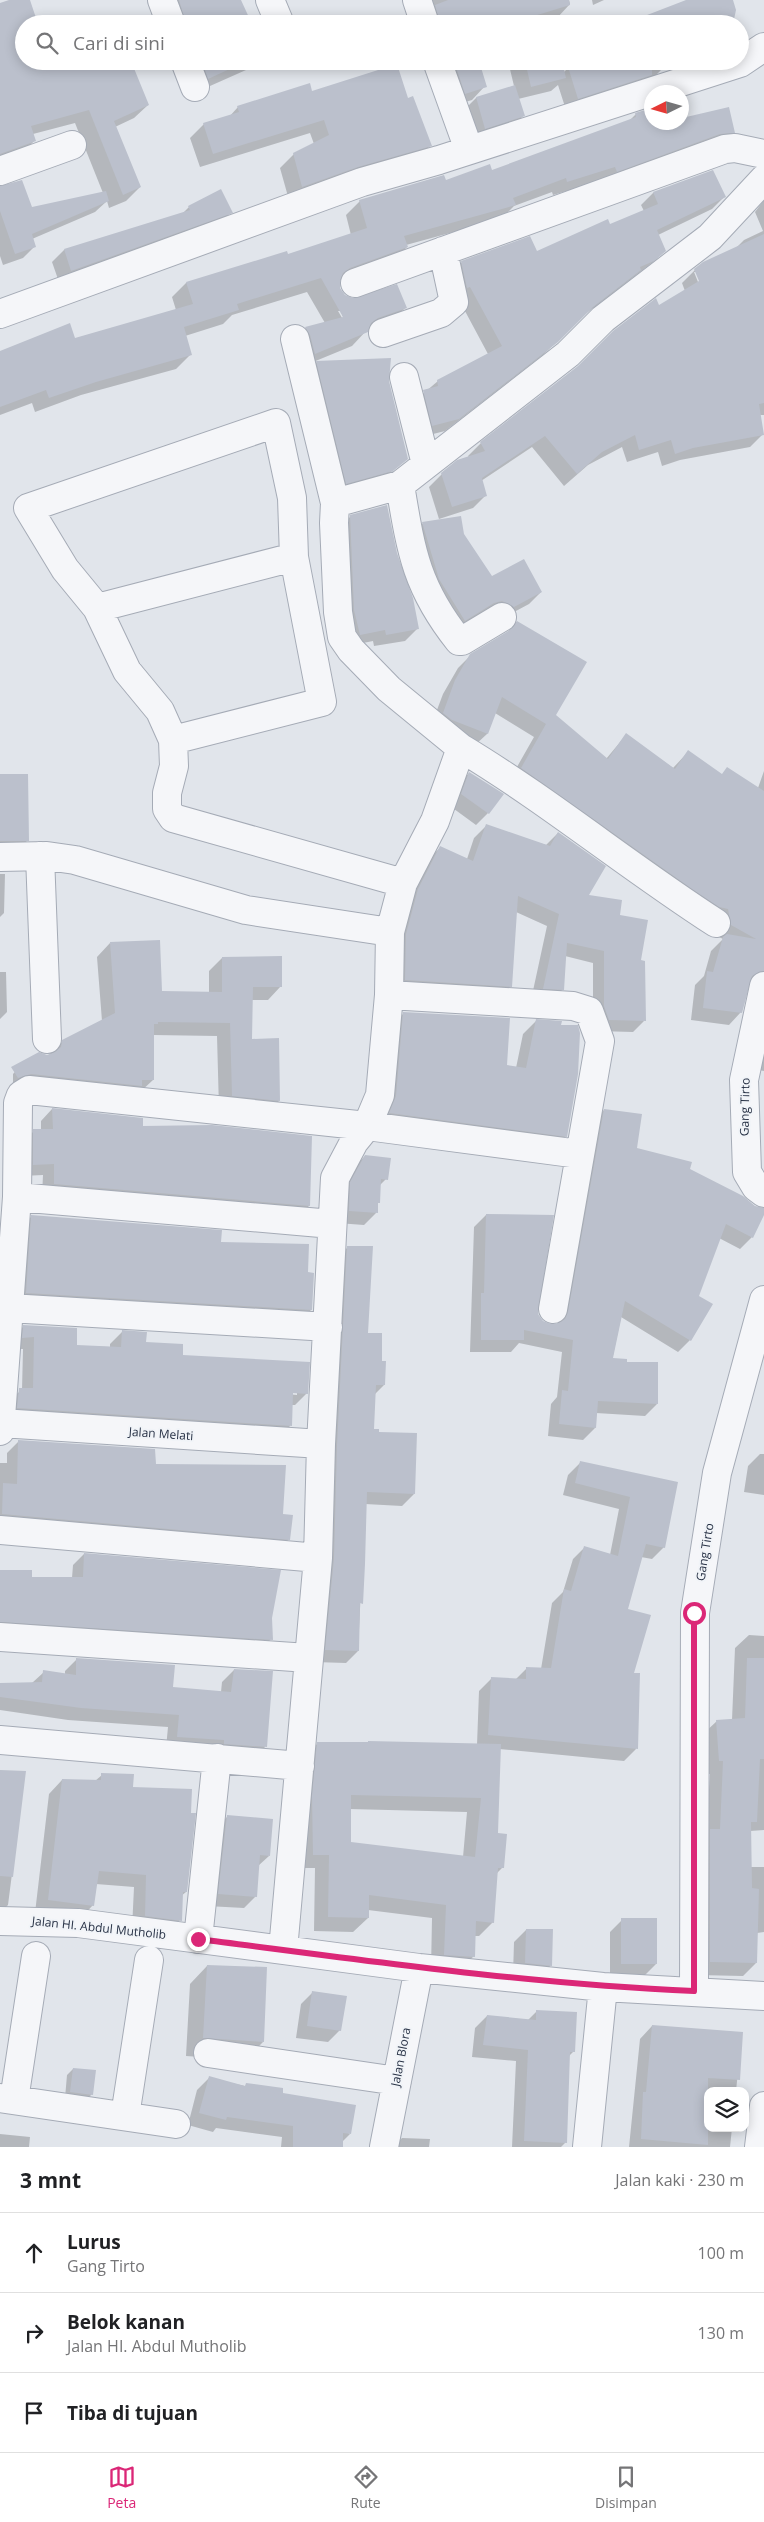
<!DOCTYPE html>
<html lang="id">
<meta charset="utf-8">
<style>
body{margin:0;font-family:"Open Sans",sans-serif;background:#f2f2f2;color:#202124}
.controls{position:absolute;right:15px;bottom:15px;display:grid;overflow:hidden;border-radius:10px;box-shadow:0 2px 12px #0003}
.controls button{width:45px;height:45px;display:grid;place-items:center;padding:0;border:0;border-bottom:1px solid #e0e0e0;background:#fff;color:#202124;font:25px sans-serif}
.compass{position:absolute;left:644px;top:85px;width:45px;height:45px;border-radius:50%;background:#fff;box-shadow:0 2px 12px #0003;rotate:265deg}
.stop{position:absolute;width:15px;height:15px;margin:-11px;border:4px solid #db2777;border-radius:50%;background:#fff}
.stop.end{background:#db2777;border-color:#fff;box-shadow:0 1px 5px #0008}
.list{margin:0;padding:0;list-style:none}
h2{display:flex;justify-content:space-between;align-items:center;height:65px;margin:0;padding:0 20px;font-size:21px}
h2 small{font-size:16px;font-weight:400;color:#757577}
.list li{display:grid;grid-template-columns:32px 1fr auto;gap:15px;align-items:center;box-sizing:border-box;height:80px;padding:0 20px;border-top:1px solid #e0e0e0}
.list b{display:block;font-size:19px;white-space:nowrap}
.list p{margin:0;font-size:16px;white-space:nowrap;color:#757577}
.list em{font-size:16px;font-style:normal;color:#757577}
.icon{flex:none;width:28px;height:28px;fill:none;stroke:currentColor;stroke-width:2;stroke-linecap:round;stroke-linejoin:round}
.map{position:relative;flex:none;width:764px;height:2147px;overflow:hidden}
.search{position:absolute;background:#fff;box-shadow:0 2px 12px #0003;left:15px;right:15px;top:15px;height:55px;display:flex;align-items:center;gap:12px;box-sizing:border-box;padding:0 18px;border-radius:28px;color:#757577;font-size:19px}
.sheet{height:305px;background:#fff}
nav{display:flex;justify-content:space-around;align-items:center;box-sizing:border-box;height:70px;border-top:1px solid #e0e0e0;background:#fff;font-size:14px;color:#757577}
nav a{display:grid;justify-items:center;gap:2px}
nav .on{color:#db2777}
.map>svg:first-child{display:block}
</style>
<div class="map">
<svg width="764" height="2147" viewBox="0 0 764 2147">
<rect width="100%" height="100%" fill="#e1e5eb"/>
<path fill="#0003" fill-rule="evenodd" d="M13 0H29L24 24V61L148 105 134 118 115 127 140 187 126 201 109 208 107 201 95 212 32 239 35 246 23 258 3 265 0 256V187L32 208 103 193 75 123 33 134 34 141 21 155 0 159V4Z
M161 0H240L250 24H164Z
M411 0H569L570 4 557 18 551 20 552 24H424Z
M592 0H604L593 5Z
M171 61H255L246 70 192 94 178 66Z
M435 61H477L485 86 472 100 452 106Z
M508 61H560L563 73 568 68 590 61H665L660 63 662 69 650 81 566 110 558 85 551 91 518 99 523 116 511 128 473 140 464 110 476 98 514 86Z
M311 92 407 100 431 145 417 159 289 200 280 168 294 154 314 144 310 133 200 167 190 138 204 124 229 117 238 107Z
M728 108 734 132 720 146 553 195 552 192 514 206 501 219 406 245 407 247 393 261 338 281 339 288 344 296 353 300 405 308 391 322 367 330 352 346 301 367 292 342 306 328 325 323 307 292 232 315 223 324 185 336 190 355 176 369 81 395 35 412 32 403 0 415V352L74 339 176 310 172 297 186 283 287 255 351 235 346 215 360 201 491 172 630 120 636 114 652 122H682V119ZM338 311H341L345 323Z
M712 172 724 197 712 209 658 235 665 250 653 262 580 318 544 354 445 431 421 437 412 403 438 381 488 354 458 298 450 274 462 262 536 253 610 226 644 211 641 205 653 193Z
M764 200V415H760L763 434 750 447 680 460 662 466 658 452 627 462 622 447 588 465 564 486 532 447 481 481 486 495 473 508 439 519 429 487 442 474 469 458 468 456 481 443 659 307 685 291 682 283 695 270 734 250 744 240 763 231 755 212ZM694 272H697L702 286 700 287Z
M189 207 231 212 219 224 59 282 52 262 64 250 181 215Z
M317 362 388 380 407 458 379 482 334 495 305 374Z
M351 516 417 629 405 641 374 646 373 641 348 646 339 528Z
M423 523 463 535 492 578 541 592 529 604 501 619 452 632 411 535Z
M517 622 554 715 606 759 626 735 673 768 688 752 721 775 758 788 764 771V990L755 983H749L741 1012 729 1025 691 1020 695 985 704 976 711 951 723 939 719 937 716 922 509 781 534 737 495 713 487 734 474 746 431 726 443 694 458 668 471 655 504 636Z
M469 773 488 813 476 825 450 806 458 785Z
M0 776 28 840 15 852 0 853Z
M486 826 546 845 558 833 587 896 618 916 640 962 644 1021 633 1032 597 1031 593 1019V963L565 956 563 989 551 1001 531 1000 547 926 516 912 511 986 499 998 394 992 406 902 428 859 440 848 467 859 474 838Z
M0 874H5L4 913 0 917Z
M110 943 160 992 209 993V971L222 958 281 986 268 1000H251V1040L279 1101 266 1114 219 1109 217 1036 153 1035V1080L139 1093 13 1088V1074L26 1060 49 1055 63 1041 102 1021 97 957Z
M0 972H6L7 1012 0 1019Z
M404 1013 505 1066 516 1068 523 1034 536 1021 566 1136 553 1149 377 1126 391 1026Z
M764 1018V1071L753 1069Z
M52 1109 142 1127 311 1137 309 1206 297 1218 42 1196 43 1175 22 1176V1143L34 1131 41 1130V1121Z
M604 1110 636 1149 689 1169 754 1207 764 1209V1213L752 1237 740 1249 719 1238 698 1296 690 1340 678 1352 621 1317 612 1360 626 1363 657 1404 645 1416 596 1413 595 1428 583 1440 548 1436 551 1404 557 1397 562 1352 519 1343 511 1352H470L474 1227 486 1215 537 1314 542 1322 551 1326 557 1325 592 1122Z
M365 1156 386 1179 379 1186 376 1213 364 1225 337 1223 339 1195 353 1168Z
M32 1216 219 1243 307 1274 311 1310 299 1322 14 1305 20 1228Z
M348 1247 367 1334 380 1362 384 1385 375 1394 373 1430 377 1433 414 1494 402 1506 365 1504 358 1651 346 1663 314 1662 336 1259Z
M24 1326 76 1346 110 1347V1344L122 1332 145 1344 182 1356 307 1393 295 1405H291L290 1426 278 1438 6 1420 7 1401 22 1390 23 1349H11L12 1338ZM287 1392H297V1395L286 1394Z
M19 1441 154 1465 282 1515 289 1539 277 1551 0 1527V1463H7V1453Z
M760 1454H764V1495L744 1492 748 1466Z
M580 1463 676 1483 664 1547 652 1559 641 1557 626 1609 636 1749 624 1761 499 1749 497 1834 502 1868 496 1874 493 1922 479 1936H474V1956L459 1970 431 1969 432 1918 368 1910V1918L353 1932 314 1931 315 1868H299L304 1758 318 1743 477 1745 479 1691 491 1679 515 1680 527 1668 541 1669 552 1603 563 1592 573 1559 585 1547 610 1555 619 1509 563 1495 568 1475ZM349 1809 467 1812 463 1857 350 1843Z
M84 1554 271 1618V1639L260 1650 0 1634V1571L31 1578H72L73 1565Z
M749 1635 764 1636V1830L750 1831 751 1867H764V1932L757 1933 756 1963 743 1976 697 1975 710 1774H706L703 1734 717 1721 732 1720 735 1648Z
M77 1659 172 1688 221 1692 222 1682 234 1670 265 1747 254 1759 166 1748 168 1727 68 1720 0 1710V1685L32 1683 44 1672 65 1675V1671Z
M0 1771 25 1772 8 1905 0 1913Z
M102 1775 132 1788 186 1892 181 1896 180 1920 167 1934 132 1929 134 1887 96 1884 93 1905 80 1919 35 1913 49 1794 62 1780 95 1781Z
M227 1817 269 1856 258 1866 256 1896 244 1908 207 1906 215 1829Z
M622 1920 656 1964 644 1976H610V1932Z
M526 1930 551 1965 539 1978 513 1975 514 1942Z
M207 1966 263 2042 245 2060 186 2056 190 1984Z
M313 1992 340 2030 328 2042 296 2038 301 2004Z
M537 2011 573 2052 569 2056 565 2143 561 2147H512L516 2061 472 2057 475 2028 487 2016 528 2020Z
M652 2026 742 2033 736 2091H708V2128H732L730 2147H629L640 2039Z
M73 2069 92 2094 86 2100 65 2098 67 2075Z
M209 2078 281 2094 350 2134 342 2142V2147H281L282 2137 216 2128 213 2132 188 2125 197 2090Z
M0 2134 30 2137 29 2147H0Z
M402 2138 430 2139 429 2147H393Z"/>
<path fill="#bbc0cc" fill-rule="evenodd" d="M9 0H30L38 24H24V61H131L149 105 114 121 141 187 123 195 89 110 31 126 36 141 0 154V3Z
M179 0H241L252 24H186Z
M448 0H569L570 5 508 24H440L435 5Z
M686 0H733L736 10 733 24H629V22Z
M202 61H247L208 79Z
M454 61H479L487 87 465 94Z
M525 61H562L566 78 531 87Z
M584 61H652V75L578 99 568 67Z
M397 64 408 98 413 96 432 146 358 167 302 187 293 153 329 135 324 120 213 154 203 123 239 112 237 106 310 83 312 91Z
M515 85 525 116 485 129 476 97Z
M729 107 735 133 720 134 617 172 615 167 567 182 566 178 513 198 516 205 404 236 408 247 350 268 343 273 340 281V288L345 295 353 298 397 284 407 308 378 318 371 323 368 332 315 354 310 335 305 327 343 317 321 278 237 304 239 310 184 327 192 355 96 382 49 398 46 390 0 407V351L70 323 75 338 193 304 186 282 287 251 288 254 367 228 359 200 444 175 446 180 490 164 492 170 636 117 635 113 652 108V125L682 122V118Z
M713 170 726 197 657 230 666 251 654 261 640 267 641 270 593 307 558 342 459 419 432 426 423 390 438 386 437 380 502 346 470 287 467 288 461 261 530 236 537 251 608 219 610 224 658 204 653 192Z
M22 180 32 207 106 191 109 201 32 234 36 247 15 254 0 211V186Z
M221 189 233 213 71 271 64 249 190 210 188 206Z
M764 234V403L759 404 764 435 693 448 675 454 671 440 639 450 635 435 602 452 577 474 545 436 482 478 487 496 452 507 441 473 457 460 485 451 480 442 578 366 613 331 656 298 659 305 699 281 694 269 703 262Z
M391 358 389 381 408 459 393 471 346 484 316 361Z
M387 505 397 553 413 598 419 629 386 635 385 630 360 635 354 610 350 515Z
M461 516 464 534 492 576 524 559 542 592 514 607 502 601 494 603 465 621 439 579 422 522Z
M517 621 587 662 556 715 608 759 626 733 675 769 688 750 722 774 727 767 764 791V971L752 976 742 1013 703 1008 707 971 713 972 723 937 727 934 756 939 731 925 728 909 719 907 692 889 521 768 546 724 502 697 488 734 452 720 443 713 455 680 470 654 510 630Z
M469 772 504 794 489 814 461 794Z
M0 774H28L29 841H0Z
M486 824 550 846 558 832 606 866 589 895 622 900 620 915 648 920 641 960 645 961 646 1021 609 1020 604 1006V951L567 943 564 990 543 989 559 914 518 896 512 987 405 980 406 934 418 889 440 846 473 861Z
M160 940 162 991 222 992V957L282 956V987H253L252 1039 279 1038 280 1101 232 1096 230 1023 158 1022V1024H154V1080H142V1086L31 1074 18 1078 11 1067 39 1052 47 1055 55 1052 61 1047 62 1040 115 1013 110 942Z
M403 1012 510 1018 507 1065 526 1068 536 1019 562 1021 561 1025H578L580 1033 578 1074 567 1137 389 1113 396 1096Z
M52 1108 143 1118V1126L212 1125 312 1136 310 1206 54 1184V1164L33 1165V1129H53Z
M604 1109 642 1114 637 1148 692 1162 690 1169 743 1196 755 1206 764 1208V1215L753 1238 726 1224 699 1296 713 1304 691 1341 625 1301 613 1358 627 1359V1362H658V1404L598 1401 596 1428 559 1424 562 1390 568 1391 573 1340 524 1330V1340H481V1293H484L486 1214 554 1215 538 1314 543 1321 551 1324 559 1323 565 1319 568 1312Z
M365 1155 391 1158 388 1180 381 1179 380 1203H378V1213L349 1211 350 1182Z
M31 1215 222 1230 221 1242 309 1244 308 1272 314 1273 312 1310 26 1293Z
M347 1246H373L368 1333H382V1361H386L385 1385H376L374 1429H379V1432L417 1433 415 1494 367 1492 365 1564 363 1604 360 1603 359 1651 325 1650 334 1558 337 1445Z
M23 1325 77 1328V1345L121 1347 122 1330 147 1332 146 1342 183 1344V1355L310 1362 308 1394 293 1393 292 1426 17 1408 19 1388H33L34 1337 22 1338Z
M18 1440 155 1449 156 1464 286 1465 283 1514 293 1515 290 1540 2 1514 3 1483 17 1484Z
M580 1461 678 1482 665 1548 646 1544 628 1609 651 1615 634 1673H640L638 1749 488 1735 491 1677 526 1679V1667L551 1668 564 1589 571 1591 584 1546 618 1556 630 1497 575 1483Z
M84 1553 281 1570 272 1618 273 1640 0 1622V1570H32V1577H83Z
M76 1658 175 1665 173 1687 231 1692 234 1669 273 1671 267 1747 224 1744V1740L177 1737 179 1715 81 1708 0 1697V1683L42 1682 43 1670 76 1675Z
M747 1658H764V1759H760L757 1822H751L752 1888 759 1889 757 1963 710 1962V1829H720L723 1761H719L716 1720 745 1718Z
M368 1741 501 1744 498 1833 507 1834 504 1868H498L494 1923 476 1921 475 1957 444 1955 446 1905 369 1895V1918L328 1917 329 1855H313L312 1796 317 1742H368ZM351 1795 481 1798 475 1857 351 1842Z
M0 1770 26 1771 13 1877 0 1876Z
M101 1773 134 1774 133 1787 192 1789 191 1813H196L187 1892H183L182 1921 145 1916 146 1875 99 1871 94 1906 48 1900 62 1779 101 1780Z
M227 1815 273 1819 270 1856 260 1855 257 1897 218 1894Z
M621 1918H657V1964H621Z
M526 1929H553L552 1966 525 1963Z
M207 1965 267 1967 264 2042 203 2038Z
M312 1991 347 1996 341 2031 307 2026Z
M536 2010 577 2012 575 2052H570L567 2143 524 2141 528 2050 483 2045 487 2015 536 2020Z
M652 2025 743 2032 740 2080 708 2078V2145L641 2139 643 2092H646Z
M73 2068 96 2070 93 2095 70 2092Z
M209 2076 245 2086 246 2083 283 2088V2093L356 2105 351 2134 343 2133V2147H293V2126L227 2117 226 2120 199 2113Z"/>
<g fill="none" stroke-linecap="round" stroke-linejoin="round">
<defs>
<path id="minor" d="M162 0 171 24
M270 0 280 24
M417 0 425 24
M185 61 195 87
M437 61 469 150
M0 171 72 145
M355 283 725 149 735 148 764 154
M0 314 362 182 439 160 740 63 764 47
M383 333 441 313 454 302 443 251
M404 377 426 464
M400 485C411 551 416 587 459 641H462L502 617
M335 503 400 485 568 354 603 319 710 237 764 179
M294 557 97 608 127 671 160 711 173 740 174 766 167 793V809L173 818 403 883
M97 608 65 569 28 508 276 423 292 498 294 557 322 702 173 740
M461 748C549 801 629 867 716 923
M40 856 47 1039
M0 857 47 856 75 860 246 910 390 932
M764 986 744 1080 747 1172 756 1187 764 1193
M389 995 573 1006 589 1011 600 1041 553 1309
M17 1197 332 1224
M9 1308 328 1327
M1 1423 321 1444
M0 1431 17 1197 18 1103 21 1095 29 1090 367 1126 579 1154
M0 1530 318 1558
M0 1637 308 1658
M0 1740 300 1766
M0 1921 78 1923 419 1968 603 1987 764 1996
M198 1939 217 1758
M283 1950 318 1558 321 1444 335 1178 354 1142 367 1126 380 1095 389 995 390 932 403 883 435 821 461 748 389 689 351 650 342 637 338 612 334 523 335 503 295 339
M694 1991 695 1613 717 1473 764 1300
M208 2053 397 2081
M0 2098 176 2124
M14 2100 36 1956
M125 2116 149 1960
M384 2147 419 1968
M587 2147 603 1987
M759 2147 764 2106"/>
</defs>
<use href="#minor" stroke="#a5abb6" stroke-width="30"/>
<use href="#minor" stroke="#f5f6f9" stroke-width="28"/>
</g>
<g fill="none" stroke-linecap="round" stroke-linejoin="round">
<path stroke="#db2777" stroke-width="6" d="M198 1939C363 1960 527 1984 694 1991V1613"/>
</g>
<g text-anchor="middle" stroke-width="4" stroke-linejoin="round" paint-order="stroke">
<g font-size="12" fill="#273145" stroke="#f1f4f8">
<text transform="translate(745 1107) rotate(-89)" y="4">Gang Tirto</text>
<text transform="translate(161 1434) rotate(4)" y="4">Jalan Melati</text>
<text transform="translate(705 1552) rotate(-81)" y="4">Gang Tirto</text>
<text transform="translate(99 1928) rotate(6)" y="4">Jalan HI. Abdul Mutholib</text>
<text transform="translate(401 2057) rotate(-79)" y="4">Jalan Blora</text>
</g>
</g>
</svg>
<div class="controls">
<button><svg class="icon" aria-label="layers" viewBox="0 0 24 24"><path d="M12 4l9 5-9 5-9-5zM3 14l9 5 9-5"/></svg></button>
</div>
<svg class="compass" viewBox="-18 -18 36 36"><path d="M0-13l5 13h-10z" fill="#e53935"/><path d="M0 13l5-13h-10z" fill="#757577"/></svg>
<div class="stop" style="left:694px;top:1613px"></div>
<div class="stop end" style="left:198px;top:1939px"></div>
<div class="search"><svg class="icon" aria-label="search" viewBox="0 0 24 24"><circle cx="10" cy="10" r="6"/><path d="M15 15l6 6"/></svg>Cari di sini</div>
</div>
<section class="sheet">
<h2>3 mnt<small>Jalan kaki · 230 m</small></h2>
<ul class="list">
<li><svg class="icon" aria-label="ahead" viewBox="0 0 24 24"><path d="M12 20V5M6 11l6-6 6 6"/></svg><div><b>Lurus</b><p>Gang Tirto</p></div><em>100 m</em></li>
<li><svg class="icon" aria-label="right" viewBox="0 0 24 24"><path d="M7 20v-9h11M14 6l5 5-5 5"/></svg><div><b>Belok kanan</b><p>Jalan HI. Abdul Mutholib</p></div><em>130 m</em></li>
<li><svg class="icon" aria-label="arrive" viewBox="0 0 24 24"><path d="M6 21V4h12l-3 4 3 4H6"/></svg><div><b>Tiba di tujuan</b></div></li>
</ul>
</section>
<nav>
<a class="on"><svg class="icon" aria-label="map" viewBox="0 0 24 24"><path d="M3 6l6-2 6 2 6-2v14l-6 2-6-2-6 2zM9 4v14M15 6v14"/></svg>Peta</a>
<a><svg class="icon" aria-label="directions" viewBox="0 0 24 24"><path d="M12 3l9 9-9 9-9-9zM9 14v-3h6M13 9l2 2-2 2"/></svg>Rute</a>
<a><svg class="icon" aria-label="saved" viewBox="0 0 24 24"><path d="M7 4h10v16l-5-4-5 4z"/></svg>Disimpan</a>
</nav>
